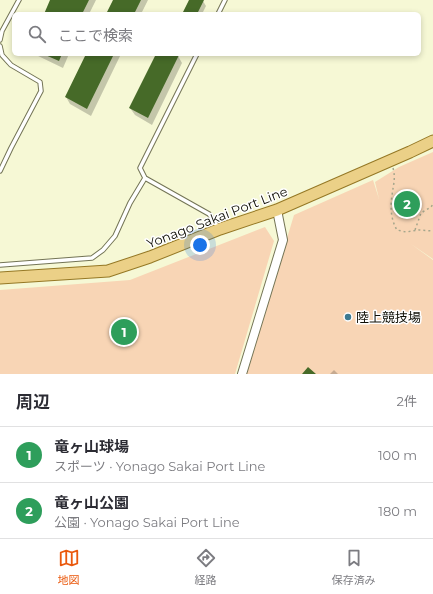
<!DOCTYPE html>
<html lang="ja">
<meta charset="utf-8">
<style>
body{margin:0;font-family:Montserrat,"Noto Sans JP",sans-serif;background:#f2f2f3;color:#2b2b33}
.you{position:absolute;left:200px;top:245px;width:14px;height:14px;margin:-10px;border:3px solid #fff;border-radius:50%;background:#1a73e8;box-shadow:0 0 0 6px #1a73e833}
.badge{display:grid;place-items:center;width:26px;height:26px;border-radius:50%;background:#ea580c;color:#fff;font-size:13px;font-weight:700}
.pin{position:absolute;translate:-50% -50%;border:2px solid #fff;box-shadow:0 1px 4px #0006}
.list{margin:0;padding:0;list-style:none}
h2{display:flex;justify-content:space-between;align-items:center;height:52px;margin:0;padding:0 16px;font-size:17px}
h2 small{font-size:13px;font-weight:400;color:#7c7c81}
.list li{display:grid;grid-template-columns:26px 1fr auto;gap:12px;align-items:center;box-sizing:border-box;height:56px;padding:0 16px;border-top:1px solid #e1e1e2}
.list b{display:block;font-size:15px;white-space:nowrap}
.list p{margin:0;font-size:13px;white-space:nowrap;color:#7c7c81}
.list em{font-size:13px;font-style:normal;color:#7c7c81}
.icon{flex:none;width:22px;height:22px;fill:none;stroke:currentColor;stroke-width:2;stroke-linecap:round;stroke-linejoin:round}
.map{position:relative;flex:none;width:433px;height:374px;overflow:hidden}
.search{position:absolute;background:#fff;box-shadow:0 2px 6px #0003;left:12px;right:12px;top:12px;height:44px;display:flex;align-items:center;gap:10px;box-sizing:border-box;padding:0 14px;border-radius:6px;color:#7c7c81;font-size:15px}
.sheet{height:164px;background:#fff}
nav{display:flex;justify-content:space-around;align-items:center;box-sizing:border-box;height:56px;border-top:1px solid #e1e1e2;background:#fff;font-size:11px;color:#7c7c81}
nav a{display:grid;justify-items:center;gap:2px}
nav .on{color:#ea580c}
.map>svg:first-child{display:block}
</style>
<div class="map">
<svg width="433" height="374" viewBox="0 0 433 374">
<rect width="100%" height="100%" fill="#f6f8d5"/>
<path fill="#f8d5b5" d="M433 152V259L411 244 433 260V374H246L294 215 373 180 379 199 375 182 399 167Z
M265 227 274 241 235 374H0V290L130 280Z"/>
<path fill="#0003" d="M51 0H96L89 14H45Z
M114 0H148L141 14H107Z
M190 0 203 1 206 6 202 14H183Z
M34 54H69L63 68Z
M87 54H121L91 116 70 104 66 97Z
M157 54H175L178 56 182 63 152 125 135 115 130 108Z
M334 370 338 374H330Z"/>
<path fill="#466a28" d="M50 0H89L82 14H44Z
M113 0H141L134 14H106Z
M189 0H204L197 14H182Z
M43 54H62L59 61Z
M86 54H114L87 109 65 97Z
M156 54H177L179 55 148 118 129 108Z
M308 367 316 374H302Z"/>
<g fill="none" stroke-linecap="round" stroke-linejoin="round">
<defs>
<path id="service" d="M218 14 225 0
M0 40 2 31 19 0
M0 46 2 55 11 65 40 82 41 91 11 148 0 171
M145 178 209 214 218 227
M0 265 92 258 103 250 115 236 130 203 145 178 140 168 197 54"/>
<path id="tertiary" d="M242 374 283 240 277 210"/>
<path id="primary" d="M0 278 108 271 150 257 220 229 277 210 410 152 433 141"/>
</defs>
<use href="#service" stroke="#737455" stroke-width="5.5"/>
<use href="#tertiary" stroke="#737455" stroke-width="10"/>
<use href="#primary" stroke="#957825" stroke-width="13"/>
<path stroke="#a5a68c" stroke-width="1.5" stroke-dasharray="2 3" stroke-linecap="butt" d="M393 168C396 179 393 185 392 196 390 207 391 220 397 230L406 232 419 230 433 231
M415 230 421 213 431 207 433 204"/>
<use href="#service" stroke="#fff" stroke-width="3.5"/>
<use href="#tertiary" stroke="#fff" stroke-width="8"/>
<use href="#primary" stroke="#ebd087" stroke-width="11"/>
</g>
<circle fill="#3d7a91" stroke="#fff" stroke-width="1.5" cx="348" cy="317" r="4"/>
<g text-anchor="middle" stroke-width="3" stroke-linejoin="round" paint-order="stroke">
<g font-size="13" fill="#0e0e04" stroke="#fff">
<text transform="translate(217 217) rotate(-21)" y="5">Yonago Sakai Port Line</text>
</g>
<g font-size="13" fill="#0e0e04" stroke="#fff" text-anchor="start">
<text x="356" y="322">陸上競技場</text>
</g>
</g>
</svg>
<div class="you"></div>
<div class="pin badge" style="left:124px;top:332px;background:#2e9e5b">1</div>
<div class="pin badge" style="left:407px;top:204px;background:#2e9e5b">2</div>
<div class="search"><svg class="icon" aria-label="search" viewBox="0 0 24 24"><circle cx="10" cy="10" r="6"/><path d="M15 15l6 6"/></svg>ここで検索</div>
</div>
<section class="sheet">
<h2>周辺<small>2件</small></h2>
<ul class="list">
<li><span class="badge" style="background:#2e9e5b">1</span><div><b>竜ヶ山球場</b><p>スポーツ · Yonago Sakai Port Line</p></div><em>100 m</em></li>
<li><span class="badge" style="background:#2e9e5b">2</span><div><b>竜ヶ山公園</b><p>公園 · Yonago Sakai Port Line</p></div><em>180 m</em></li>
</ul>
</section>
<nav>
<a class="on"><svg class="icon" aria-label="map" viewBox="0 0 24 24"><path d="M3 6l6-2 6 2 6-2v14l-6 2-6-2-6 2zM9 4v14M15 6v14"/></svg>地図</a>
<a><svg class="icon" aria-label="directions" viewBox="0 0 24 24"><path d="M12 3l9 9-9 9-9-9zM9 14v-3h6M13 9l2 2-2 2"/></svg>経路</a>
<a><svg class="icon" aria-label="saved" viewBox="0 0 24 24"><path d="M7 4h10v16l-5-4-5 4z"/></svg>保存済み</a>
</nav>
